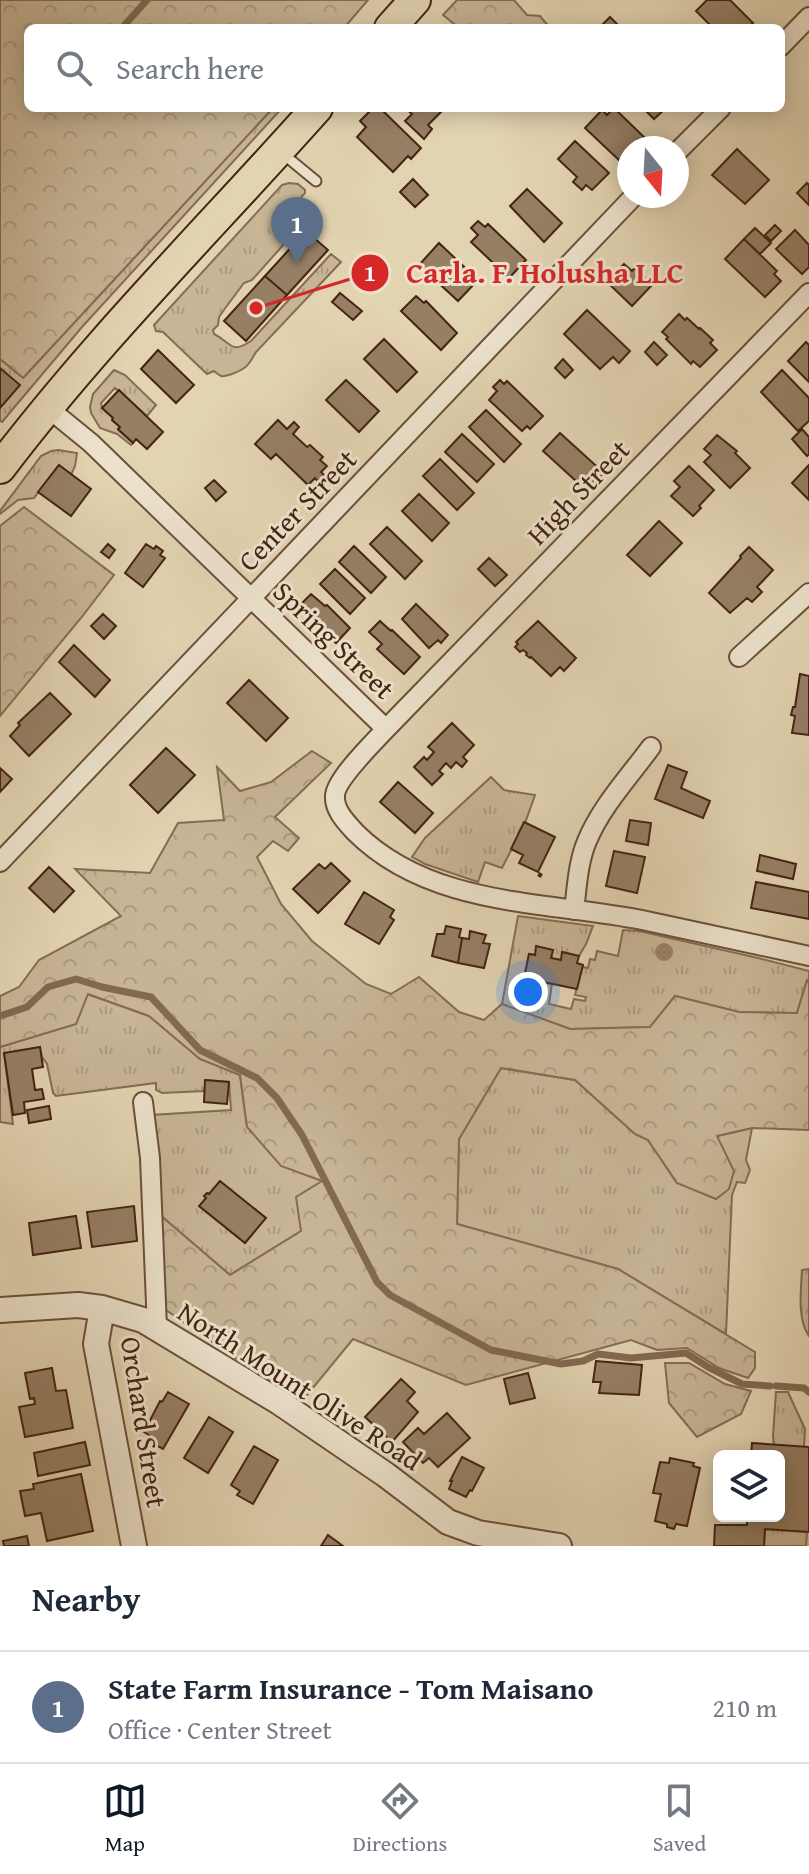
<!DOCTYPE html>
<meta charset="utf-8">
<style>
body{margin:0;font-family:"Gentium Book Plus",serif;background:#f6f6f7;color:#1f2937}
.controls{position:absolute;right:24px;bottom:24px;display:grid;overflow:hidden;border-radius:12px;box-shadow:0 4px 20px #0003}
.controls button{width:72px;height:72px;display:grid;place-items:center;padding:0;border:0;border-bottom:2px solid #e0e1e3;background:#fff;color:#1f2937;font:40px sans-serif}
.compass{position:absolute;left:617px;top:136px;width:72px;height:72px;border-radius:50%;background:#fff;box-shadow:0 4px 20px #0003;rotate:162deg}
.you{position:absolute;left:528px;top:992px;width:28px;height:28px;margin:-20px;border:6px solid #fff;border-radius:50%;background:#1a73e8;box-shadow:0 0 0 12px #1a73e833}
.badge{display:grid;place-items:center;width:52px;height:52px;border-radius:50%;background:#111827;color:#fff;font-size:26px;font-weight:700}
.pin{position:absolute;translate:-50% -66px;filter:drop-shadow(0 2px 4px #0008)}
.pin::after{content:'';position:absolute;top:42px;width:28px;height:24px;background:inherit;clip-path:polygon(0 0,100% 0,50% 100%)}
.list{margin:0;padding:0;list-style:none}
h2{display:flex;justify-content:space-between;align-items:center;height:104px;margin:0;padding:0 32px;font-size:34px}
h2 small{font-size:26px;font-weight:400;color:#747a83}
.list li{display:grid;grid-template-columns:52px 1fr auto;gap:24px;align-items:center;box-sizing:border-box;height:112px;padding:0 32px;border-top:2px solid #e0e1e3}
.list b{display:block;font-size:30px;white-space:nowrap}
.list p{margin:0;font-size:26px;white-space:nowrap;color:#747a83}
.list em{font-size:26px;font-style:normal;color:#747a83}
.icon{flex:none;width:44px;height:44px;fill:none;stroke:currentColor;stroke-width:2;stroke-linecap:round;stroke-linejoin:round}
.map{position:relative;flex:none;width:809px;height:1546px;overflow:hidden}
.search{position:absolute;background:#fff;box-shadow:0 4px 20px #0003;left:24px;right:24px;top:24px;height:88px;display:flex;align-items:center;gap:20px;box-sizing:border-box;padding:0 28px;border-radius:12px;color:#747a83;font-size:30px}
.sheet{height:216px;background:#fff}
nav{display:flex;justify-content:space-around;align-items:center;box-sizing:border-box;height:112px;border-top:2px solid #e0e1e3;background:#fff;font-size:22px;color:#747a83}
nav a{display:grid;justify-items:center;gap:4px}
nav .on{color:#111827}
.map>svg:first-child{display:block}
</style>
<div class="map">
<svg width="809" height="1546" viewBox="0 0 809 1546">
<defs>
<pattern id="grass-tufts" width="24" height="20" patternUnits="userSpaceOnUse" patternTransform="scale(2)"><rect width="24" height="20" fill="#c7b596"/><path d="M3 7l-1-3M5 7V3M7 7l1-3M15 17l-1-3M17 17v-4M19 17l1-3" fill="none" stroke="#ac9b80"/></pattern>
<pattern id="forest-crowns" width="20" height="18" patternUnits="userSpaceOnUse" patternTransform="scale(2)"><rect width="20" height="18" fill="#c7b596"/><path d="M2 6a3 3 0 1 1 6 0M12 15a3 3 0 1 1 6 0" fill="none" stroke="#ac9b80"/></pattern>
</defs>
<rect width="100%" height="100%" fill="#e2d3b1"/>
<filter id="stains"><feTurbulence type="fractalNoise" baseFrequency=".0025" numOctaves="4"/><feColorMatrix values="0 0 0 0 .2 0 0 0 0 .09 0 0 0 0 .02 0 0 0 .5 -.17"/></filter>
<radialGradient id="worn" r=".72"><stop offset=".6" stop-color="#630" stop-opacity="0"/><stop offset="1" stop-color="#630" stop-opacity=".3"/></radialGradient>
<path fill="url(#grass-tufts)" stroke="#866c54" stroke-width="2" d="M273 108H282L82 327 2 422 0 421V359L24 377Z
M289 183 298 184 305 190V193L292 208 300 215 296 220 293 234 252 280 244 283 226 307 219 317 218 325 213 330 214 334C231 342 230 355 251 341L331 254 341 262 256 352C248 366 247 368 232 374 223 377 222 378 214 371L207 374 163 332 156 331 154 325 282 185Z
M114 370 125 375 156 405 147 416 115 388 101 403 102 408 113 418 112 420 120 427 118 430 133 443 131 445 117 434 100 428 91 413 90 407 93 394Z
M58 450 77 453 75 466 71 475 59 465 34 498 18 500 0 514V511L41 456 51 451Z
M491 777 504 790 535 795 525 823 502 868 485 862 478 882 425 864 412 857 425 838Z
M518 916 593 926 586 944 579 956 563 952 561 960 551 958 553 950 537 947 535 955 529 954 524 978 552 984 549 1004 571 1009 574 999 585 1001 586 997 575 995 582 967 588 968 590 959 595 960 597 951 618 956 623 930 639 931 758 958 809 971V983L807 981 797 1013 739 1012 675 996 650 1027 570 1029 502 1004Z
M87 994 149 1016 200 1059 240 1075 247 1127 323 1181 301 1231 230 1275 160 1215 151 1115 231 1110 229 1082 206 1080 204 1091 162 1093 156 1090V1083L56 1096 53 1093 47 1064 42 1057 40 1048 4 1053 13 1124 0 1122V1047L76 1024Z
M501 1068 575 1080 635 1134 648 1140 677 1183 717 1136 752 1128 746 1160 750 1170 745 1183 737 1182 732 1195 726 1334 618 1269 457 1224 459 1139Z
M809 1269V1336C797 1319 801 1291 802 1270Z
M776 1392H788L805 1429 804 1447 774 1445 773 1436Z
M765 1529 807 1532 806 1546H764Z"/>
<path fill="url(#forest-crowns)" stroke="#866c54" stroke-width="2" d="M0 0H368L344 28H28V108H273L23 378 0 359Z
M457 0H514L527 15 540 16 550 28H459L443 15Z
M24 507 114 575 81 618 0 716V526Z
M312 751 331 763 275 817 299 838 288 851 273 841 257 857 281 904 312 941 366 984 391 994 419 977 459 1012 484 1020 502 1004 570 1029 650 1027 675 996 739 1012 797 1013 807 980 809 983V1130L752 1128 717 1136 734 1171 729 1189 716 1199 677 1183 648 1140 635 1134 575 1080 501 1068 459 1139 457 1224 618 1269 755 1352V1368L748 1378 719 1368 687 1348 657 1350 631 1340 466 1385 353 1339 303 1400 279 1388 163 1308 160 1215 230 1275 301 1231 296 1197 322 1181 281 1166 247 1127 240 1075 200 1059 149 1016 88 994 76 1024 0 1047V996L19 987 39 960 121 916 75 869 150 873 178 823 224 820 217 767 240 791 271 782Z
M665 1363H689L725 1384 751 1391 741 1414 697 1437 669 1403Z"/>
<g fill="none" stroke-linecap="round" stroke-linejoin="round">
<path stroke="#826951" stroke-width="7" d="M122 28 147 0
M0 1016 27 1007 48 987 76 979 102 987 151 997 200 1050 257 1078 277 1098 302 1135 377 1282 390 1295 491 1350 561 1364 583 1361 598 1354 631 1358 686 1353 708 1367 742 1384 770 1386
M776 1386 804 1388 809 1392"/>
</g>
<path fill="#967f65" stroke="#442313" stroke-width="2" d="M707 0H730L753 23 748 28H713L696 11Z
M610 17 621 28H599Z
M373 108H380L421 148 411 159 408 156 393 172 357 137 366 127 360 121Z
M405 108H445L428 125 432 129 424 139 405 121 412 114Z
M614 108 644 137 637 144 639 146 637 148H629V152L620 161 585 128 602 110 607 115Z
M643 108H666L654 119Z
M575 141 609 173 592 190 586 185 582 190 573 182 577 177 558 159Z
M737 149 769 180 745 204 712 175Z
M413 179 428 195 415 207 400 192Z
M807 183 809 185V205L797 193Z
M527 189 562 223 544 242 510 206Z
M478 221 485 227 488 224 526 260 509 278 471 242 478 235 471 228Z
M775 225 781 231 771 241 765 235Z
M755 228 771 243 760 254 744 239Z
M795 230 809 245V267L802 274 776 249Z
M306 231 328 250 287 295 265 276Z
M744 239 777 271 774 274 781 281 765 297 725 259Z
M439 243 478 280 458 301 419 265Z
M624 264 632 271 635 268 652 285 632 306 607 282Z
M265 276 287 295 246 341 224 321Z
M340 293 362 311 353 320 332 302Z
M416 296 424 303 426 301 457 333 441 350 401 311Z
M587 310 630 351 619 363 613 357 600 369 564 334Z
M679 314 685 320 687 318 699 329 700 328 713 340 710 343 717 350 700 367 693 361 691 364 666 339 668 337 662 332Z
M384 339 417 372 397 392 364 359Z
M654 342 667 355 657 365 645 352Z
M806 342 809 345V382L788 361Z
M158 350 194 385 176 403 141 369Z
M563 359 573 370 565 378 555 368Z
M0 368 20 385 0 408Z
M782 370 809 398V421L798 431 761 392Z
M346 380 379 411 359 432 326 400Z
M500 380 504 384 507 381 543 416 530 429 527 426 522 431 489 400 497 391 493 387Z
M119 390 163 432 147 449 136 439 133 443 118 429 120 427 112 420 113 418 102 408Z
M486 410 521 444 504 462 469 427Z
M278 420 287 429 294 422 299 427 293 434 307 447 310 445 323 457 320 460 327 466 321 472 324 475 318 482 315 478 308 485 276 454 271 459 255 444Z
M802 429 809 437V454L807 456 792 439Z
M560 433 604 473 598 479 601 482 595 488 593 485 587 491 543 451Z
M462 434 494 464 477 482 445 452Z
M717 435 737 451 735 453 750 468 730 488 704 462 711 455 704 449Z
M440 459 474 493 457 510 423 476Z
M59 465 91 489 71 516 38 492Z
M809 465V500L792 483Z
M689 466 714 490 699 506 701 508 693 516 671 496 680 487 674 481Z
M214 480 226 492 216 501 205 488Z
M419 494 449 523 432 541 402 511Z
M659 521 682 543 650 576 627 555Z
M387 527 422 561 405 579 370 544Z
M108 544 115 550 109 558 101 552Z
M146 544 154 549 156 546 163 551 160 555 165 558 143 587 125 573Z
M354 546 386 577 371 593 339 562Z
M749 547 773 570 757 587 762 592 752 602 747 598 730 613 709 593 741 558 740 556Z
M489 558 507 575 495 586 478 569Z
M335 569 365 598 350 614 320 584Z
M311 594 325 606 327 605 350 628 336 643 308 615 300 605Z
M416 604 448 635 441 643 438 640 429 648 402 619Z
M103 614 116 626 104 639 91 626Z
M380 621 391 631 392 630 420 657 404 674 377 649 382 644 369 632Z
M538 621 576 658 564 671 560 667 551 676 531 657 530 658 526 655 527 653 523 650 520 652 515 647 518 644 516 642Z
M74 645 110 680 95 697 59 662Z
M800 674 809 676V735L792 733 795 716 791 715 793 707H795Z
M249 680 288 718 266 741 227 703Z
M50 693 71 714 29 756 10 736 20 725 18 723Z
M452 723 474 745 463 757 467 761 462 767 456 762 451 768 446 763 439 771 443 774 432 785 414 767 424 757 427 760 434 752 428 747Z
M166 748 195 775 158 813 130 785Z
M668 765 687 772 681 788 710 801 703 818 655 799Z
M0 768 12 779 0 792Z
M398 782 433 813 415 833 380 802Z
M630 820 651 823 648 845 626 841Z
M524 822 555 837 538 872 519 863 523 855 511 849Z
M614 851 645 857 637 893 606 886Z
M760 855 796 864 793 879 757 871Z
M331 863 350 881 318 913 293 889 319 864 325 869Z
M49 867 74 891 54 912 29 888Z
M756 882 809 892V919L751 908Z
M364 892 394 910 390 917 394 920 379 944 345 924Z
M446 926 461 929 459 937 462 938 458 963 432 956 437 934H444Z
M470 931 486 935 483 943 490 944 484 968 458 963 462 938 469 939Z
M536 946 553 950 551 958 561 960 562 952 579 956 577 963 583 965 577 989 524 978 529 954 535 955Z
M40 1047 43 1067 32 1069 35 1090 42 1089 44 1099 24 1102 25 1113 13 1115 4 1053Z
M205 1080 229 1082 227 1104 204 1102Z
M49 1106 51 1119 29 1123 27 1110Z
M220 1181 266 1218 245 1243 199 1206 206 1198 204 1196 207 1193 209 1194Z
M134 1206 137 1241 92 1247 87 1212Z
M76 1216 81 1248 33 1255 29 1223Z
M596 1361 642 1365 639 1395 599 1393 601 1382H593Z
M52 1368 56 1391 66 1390 73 1428 25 1437 19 1407 35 1404 34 1398 30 1399 25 1373Z
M528 1373 535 1398 510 1404 504 1379Z
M401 1379 415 1392 407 1401 418 1412 392 1442 365 1417Z
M168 1392 189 1404 163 1449 152 1443 155 1439 144 1432 160 1401 162 1402Z
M447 1413 470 1438 438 1467 429 1458 423 1463 403 1442 418 1428 424 1434Z
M209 1417 233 1432 208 1473 184 1458Z
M85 1442 90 1465 38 1476 34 1453Z
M752 1443 809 1447V1532L765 1529 764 1546H714L715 1525H747V1516H779V1456H751Z
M254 1446 278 1460 253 1504 237 1495 240 1491 231 1485Z
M462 1457 484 1468 472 1491 470 1490 466 1497 449 1489 452 1481H450Z
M670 1458 694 1463 693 1466 700 1468 687 1526 676 1524 674 1529 667 1527V1524L655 1521 661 1494 653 1493 660 1462 669 1463Z
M81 1474 93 1531 47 1541 41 1513 25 1516 20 1491 34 1489 33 1484Z
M328 1535 343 1546H321Z
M27 1536 29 1546H4L3 1541Z"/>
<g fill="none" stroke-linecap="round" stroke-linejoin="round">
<defs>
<path id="service" d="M282 153 316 181"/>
<path id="minor" d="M781 46 809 17
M677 152 721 108
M48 408 91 443 386 729C374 742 335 780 335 796 334 810 346 822 355 832 430 907 545 901 642 920 698 932 753 944 809 956
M739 657 809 593
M386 729 809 293
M0 862 634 196
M574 910C577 887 578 862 587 841 601 807 629 777 651 747
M143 1102 150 1158 157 1328"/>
<path id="tertiary" d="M102 1308 96 1344 134 1546
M0 1310 78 1305 102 1308 143 1320 279 1402 386 1475 448 1522 478 1533 559 1546"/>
<path id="primary" d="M390 28 415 0
M0 468C97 340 211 227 317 108"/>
</defs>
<use href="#service" stroke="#6c4f3a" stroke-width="13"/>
<use href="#minor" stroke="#6c4f3a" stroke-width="22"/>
<use href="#tertiary" stroke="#6c4f3a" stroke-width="28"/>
<use href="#primary" stroke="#442313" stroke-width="34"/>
<path stroke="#442313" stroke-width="4" stroke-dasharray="6 4" stroke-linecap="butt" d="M539 877 541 873"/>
<use href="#service" stroke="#ece2cc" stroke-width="9"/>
<use href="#minor" stroke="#ece2cc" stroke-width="18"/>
<use href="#tertiary" stroke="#ece2cc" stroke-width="24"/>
<use href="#primary" stroke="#e2d3b1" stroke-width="30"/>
</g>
<circle fill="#998268" cx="664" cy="952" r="9"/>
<g text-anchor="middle" stroke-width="6" stroke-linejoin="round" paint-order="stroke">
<g font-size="28" fill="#442313" stroke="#ece2cc">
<text transform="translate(578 492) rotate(-46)" y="10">High Street</text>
<text transform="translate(297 510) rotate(-46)" y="10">Center Street</text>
<text transform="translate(334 640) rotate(44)" y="10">Spring Street</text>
<text transform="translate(300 1386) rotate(33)" y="10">North Mount Olive Road</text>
<text transform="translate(144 1422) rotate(81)" y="10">Orchard Street</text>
</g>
</g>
<path fill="none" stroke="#d62828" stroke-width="3" d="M256 308L370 273"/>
<g fill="#d62828" stroke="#ece2cc" stroke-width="3">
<circle cx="256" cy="308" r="8"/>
<circle cx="370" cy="273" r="20"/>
</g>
<g font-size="24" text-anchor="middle" font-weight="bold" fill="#fff">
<text x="370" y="281">1</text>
</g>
<g font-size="30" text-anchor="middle" font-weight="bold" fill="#d62828" stroke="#ece2cc" stroke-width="6" stroke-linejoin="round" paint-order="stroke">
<text x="545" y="283">Carla. F. Holusha LLC</text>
</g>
<rect width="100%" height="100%" filter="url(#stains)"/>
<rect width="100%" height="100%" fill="url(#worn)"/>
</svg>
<div class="controls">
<button><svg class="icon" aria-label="layers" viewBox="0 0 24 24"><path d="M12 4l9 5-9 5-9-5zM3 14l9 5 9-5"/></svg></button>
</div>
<svg class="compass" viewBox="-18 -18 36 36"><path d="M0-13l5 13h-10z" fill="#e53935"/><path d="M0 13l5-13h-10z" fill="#747a83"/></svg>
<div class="you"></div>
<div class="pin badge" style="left:297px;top:263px;background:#5c6f8a">1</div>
<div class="search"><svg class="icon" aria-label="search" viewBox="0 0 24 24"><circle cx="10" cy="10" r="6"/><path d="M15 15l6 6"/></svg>Search here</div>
</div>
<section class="sheet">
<h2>Nearby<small></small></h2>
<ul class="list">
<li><span class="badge" style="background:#5c6f8a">1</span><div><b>State Farm Insurance - Tom Maisano</b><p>Office · Center Street</p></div><em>210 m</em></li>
</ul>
</section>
<nav>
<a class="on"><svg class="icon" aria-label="map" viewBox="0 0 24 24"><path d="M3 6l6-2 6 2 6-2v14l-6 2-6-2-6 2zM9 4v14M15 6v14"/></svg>Map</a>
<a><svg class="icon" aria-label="directions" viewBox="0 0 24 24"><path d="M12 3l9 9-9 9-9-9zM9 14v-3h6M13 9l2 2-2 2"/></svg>Directions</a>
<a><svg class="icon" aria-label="saved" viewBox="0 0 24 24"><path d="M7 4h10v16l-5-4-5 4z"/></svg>Saved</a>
</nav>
